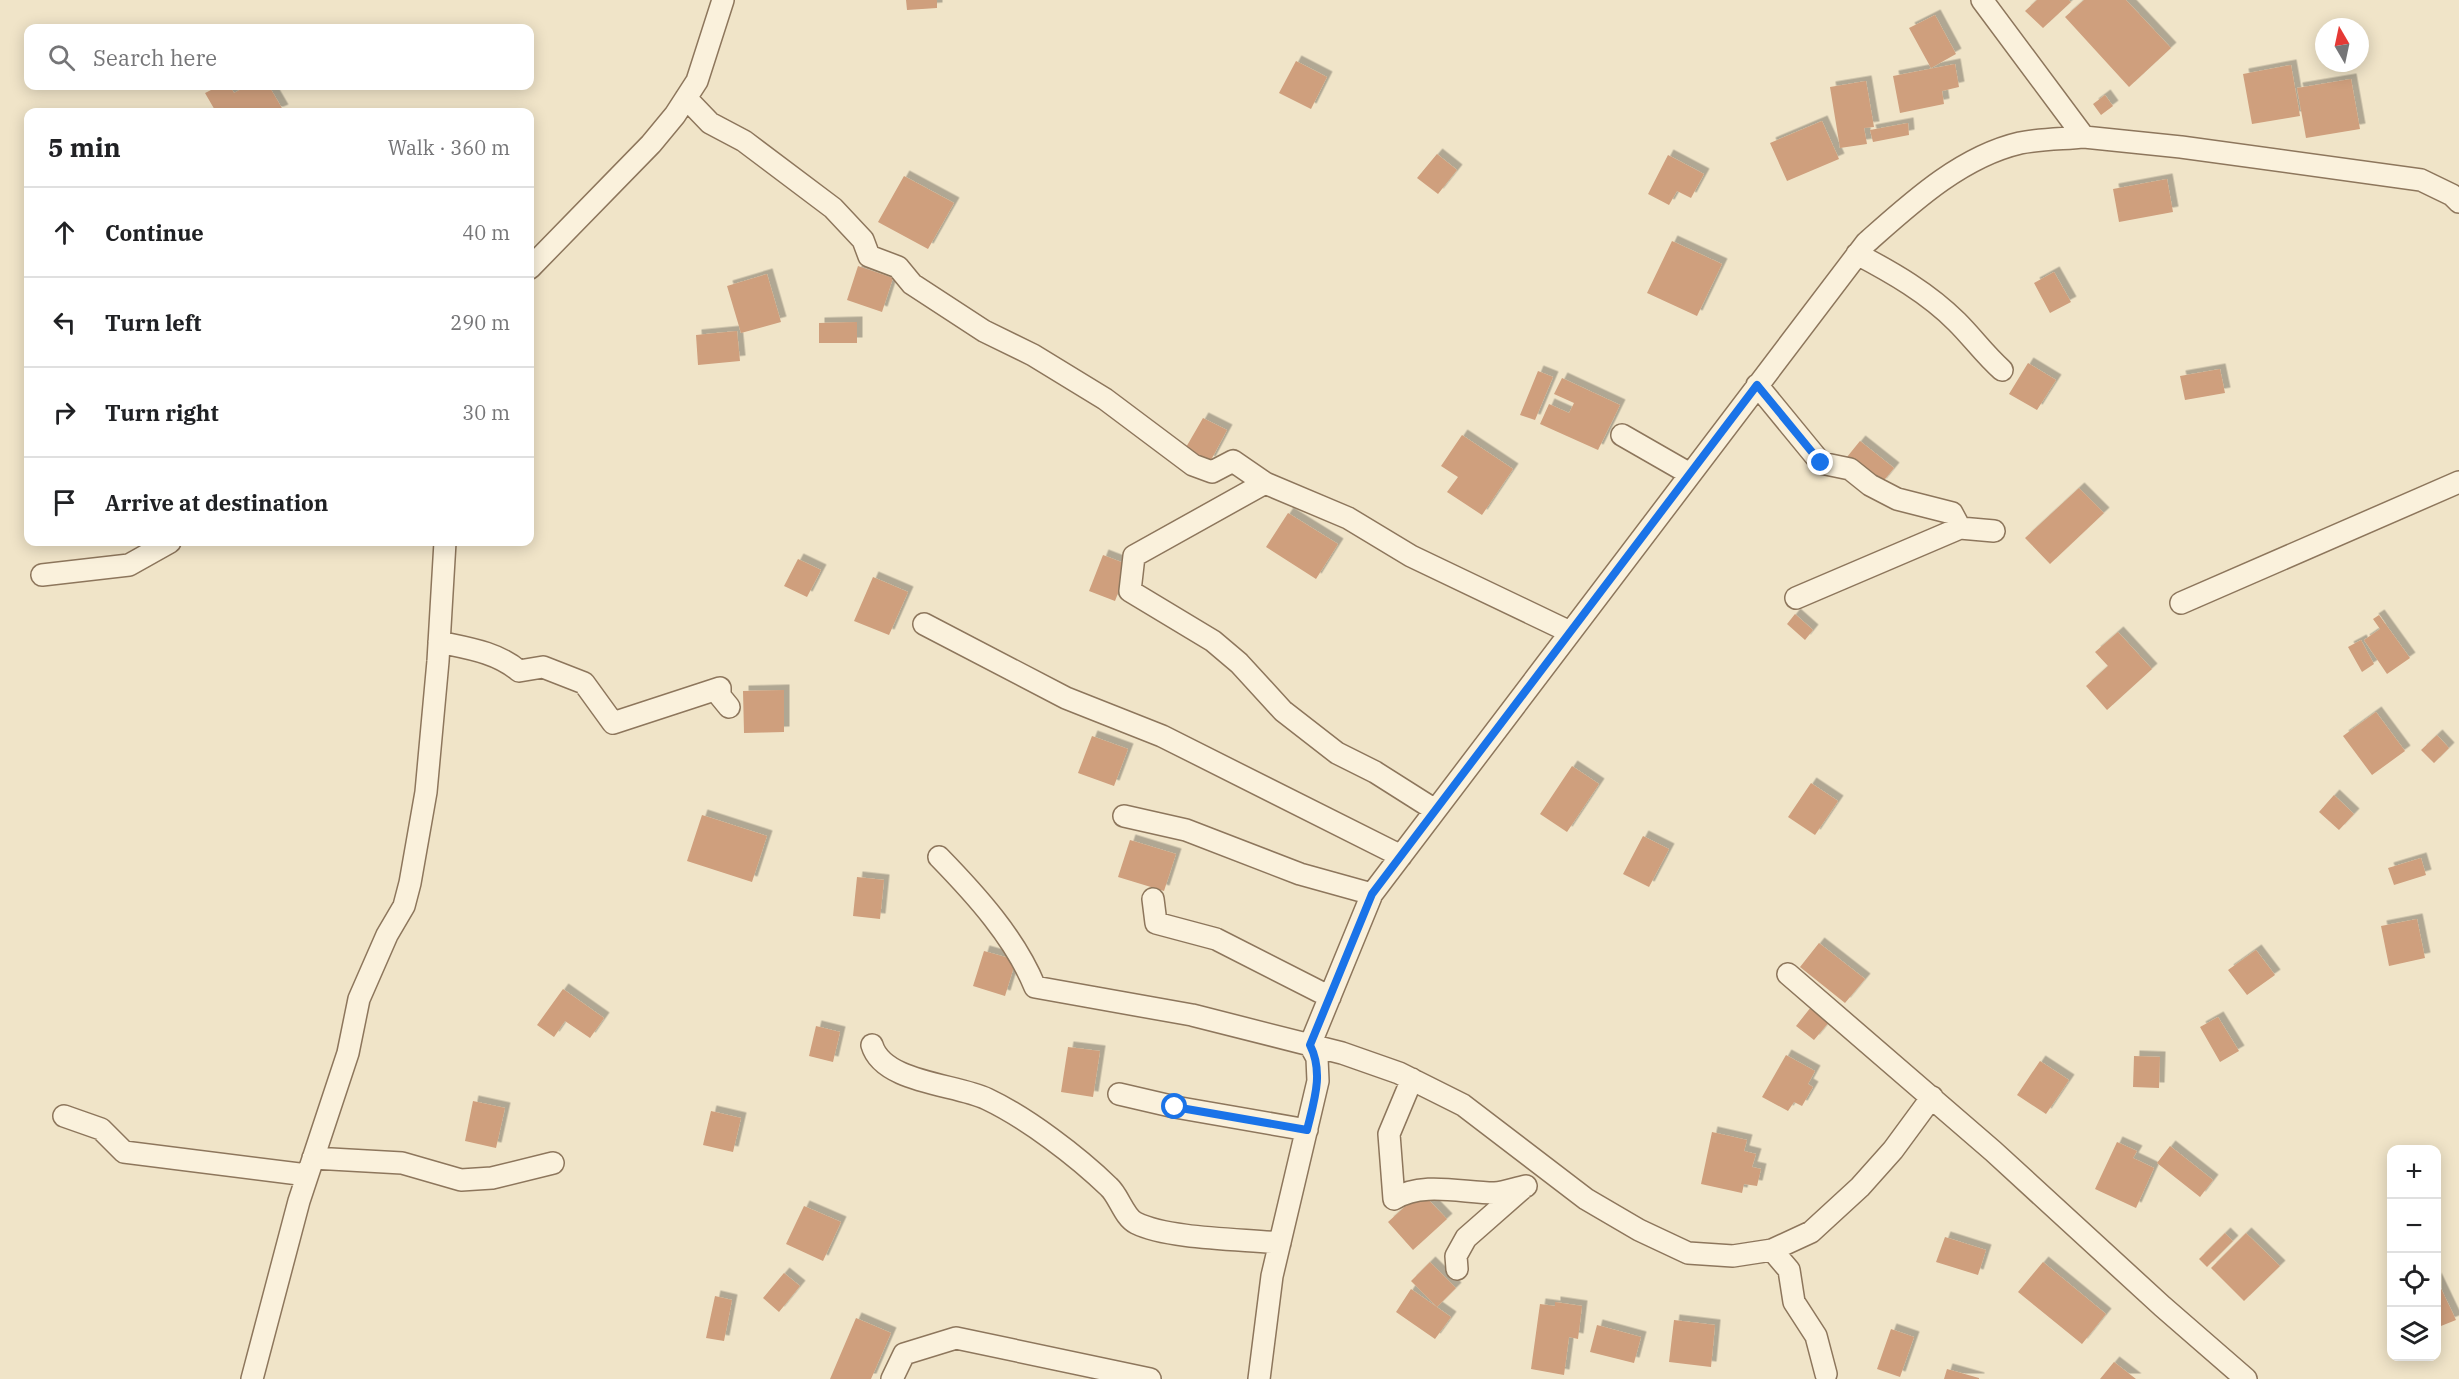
<!DOCTYPE html>
<meta charset="utf-8">
<style>
body{margin:0;font-family:"IBM Plex Serif",serif;background:#f6f6f6;color:#202124}
.controls{position:absolute;right:18px;bottom:18px;display:grid;overflow:hidden;border-radius:12px;box-shadow:0 3px 15px #0003}
.controls button{width:54px;height:54px;display:grid;place-items:center;padding:0;border:0;border-bottom:2px solid #e0e0e0;background:#fff;color:#202124;font:30px sans-serif}
.compass{position:absolute;left:2315px;top:18px;width:54px;height:54px;border-radius:50%;background:#fff;box-shadow:0 3px 15px #0003;rotate:351deg}
.stop{position:absolute;width:18px;height:18px;margin:-14px;border:4px solid #1a73e8;border-radius:50%;background:#fff}
.stop.end{background:#1a73e8;border-color:#fff;box-shadow:0 2px 6px #0008}
.list{margin:0;padding:0;list-style:none}
h2{display:flex;justify-content:space-between;align-items:center;height:78px;margin:0;padding:0 24px;font-size:26px}
h2 small{font-size:20px;font-weight:400;color:#757577}
.list li{display:grid;grid-template-columns:39px 1fr auto;gap:18px;align-items:center;box-sizing:border-box;height:90px;padding:0 24px;border-top:2px solid #e0e0e0}
.list b{display:block;font-size:22px;white-space:nowrap}
.list em{font-size:20px;font-style:normal;color:#757577}
.icon{flex:none;width:33px;height:33px;fill:none;stroke:currentColor;stroke-width:2;stroke-linecap:round;stroke-linejoin:round}
.map{position:relative;flex:none;width:2459px;height:1379px;overflow:hidden}
.search{position:absolute;background:#fff;box-shadow:0 3px 15px #0003;left:24px;top:24px;width:510px;height:66px;display:flex;align-items:center;gap:15px;box-sizing:border-box;padding:0 21px;border-radius:12px;color:#757577;font-size:22px}
.panel{position:absolute;background:#fff;box-shadow:0 3px 15px #0003;left:24px;top:108px;width:510px;height:438px;border-radius:12px}
.map>svg:first-child{display:block}
</style>
<div class="map">
<svg width="2459" height="1379" viewBox="0 0 2459 1379">
<defs>
<filter id="shadow"><feDropShadow dx="5.5" dy="-5.5" stdDeviation="0" flood-color="#0004"/></filter>
</defs>
<rect width="100%" height="100%" fill="#f0e4c8"/>
<path fill="#cf9f7d" filter="url(#shadow)" d="M906 0H937V8L907 10Z
M2037 0H2069L2071 2 2043 28 2025 11Z
M2084 0H2126L2171 48 2129 87 2065 17Z
M1935 15 1956 54 1931 68 1909 28Z
M1296 61 1327 77 1311 109 1279 93Z
M1955 64 1959 87 1942 91 1944 104 1900 113 1893 76Z
M2291 65 2300 116 2252 124 2243 74Z
M2351 79 2360 129 2306 138 2297 88Z
M1866 81 1874 127 1864 128 1867 144 1840 148 1830 87Z
M219 86H230L234 93 247 86H269L283 110 278 112H216L205 93Z
M2105 95 2113 106 2101 115 2093 104Z
M1822 121 1839 159 1787 181 1770 143Z
M1908 123 1909 135 1873 142 1870 130Z
M1437 154 1457 170 1438 194 1417 178Z
M1668 155 1704 174 1691 198 1677 191 1669 205 1648 194Z
M904 176 954 203 928 249 878 222Z
M2167 179 2173 212 2119 222 2113 189Z
M1672 241 1722 264 1697 316 1647 293Z
M858 266 893 278 882 312 847 300Z
M2054 272 2071 302 2050 313 2034 283Z
M767 274 781 322 741 333 727 286Z
M857 322V343H819V323Z
M737 331 740 361 698 365 696 335Z
M2028 363 2056 380 2037 410 2009 394Z
M2220 369 2225 393 2185 400 2180 376Z
M1538 371 1553 377 1535 420 1520 415Z
M1562 378 1620 405 1598 450 1540 424 1549 404 1569 413 1574 403 1554 394Z
M1203 418 1227 430 1210 462 1185 449Z
M1462 435 1513 469 1482 515 1447 492 1458 477 1441 466Z
M1860 441 1894 468 1881 484 1847 457Z
M2079 488 2104 513 2050 564 2025 538Z
M1288 513 1338 544 1316 579 1266 547Z
M1103 555 1129 565 1115 601 1089 591Z
M798 559 821 570 807 597 784 586Z
M873 577 908 592 889 635 854 621Z
M1795 614 1813 630 1805 640 1787 624Z
M2379 615 2410 658 2387 674 2364 640 2380 629 2373 619Z
M2118 632 2152 669 2107 710 2086 686 2108 666 2095 652Z
M2361 640 2374 664 2362 672 2348 647Z
M784 690V732L744 733 743 691Z
M2376 712 2405 751 2372 775 2343 736Z
M2437 735 2449 748 2434 763 2421 750Z
M1092 736 1128 749 1114 786 1078 773Z
M1572 766 1599 784 1567 832 1540 814Z
M1811 783 1838 801 1815 835 1788 817Z
M2334 795 2354 814 2339 830 2319 812Z
M702 815 767 836 752 882 687 861Z
M1643 836 1669 849 1649 887 1623 874Z
M1130 840 1176 854 1164 891 1118 877Z
M2421 858 2426 875 2394 885 2388 868Z
M857 877 884 880 880 919 853 916Z
M2417 919 2425 958 2389 966 2381 926Z
M1819 943 1865 979 1845 1003 1800 967Z
M2256 950 2275 975 2247 995 2228 970Z
M984 951 1016 960 1005 996 973 986Z
M563 989 604 1018 590 1038 565 1021 554 1037 537 1025Z
M1811 1007 1829 1022 1814 1040 1796 1026Z
M2218 1017 2239 1051 2220 1062 2200 1027Z
M816 1026 840 1032 833 1062 809 1056Z
M1068 1047 1100 1051 1093 1097 1061 1092Z
M1786 1055 1815 1071 1808 1084 1813 1087 1802 1106 1794 1102 1788 1111 1762 1097Z
M2134 1056 2160 1057 2159 1088 2133 1087Z
M2040 1061 2069 1080 2046 1114 2017 1095Z
M473 1101 505 1108 496 1148 465 1141Z
M711 1111 741 1118 733 1152 703 1145Z
M1712 1132 1747 1140 1744 1151 1756 1154 1752 1167 1761 1169 1757 1186 1744 1184 1742 1193 1701 1184Z
M2117 1142 2137 1151 2133 1158 2154 1168 2136 1208 2095 1189Z
M2170 1146 2213 1180 2200 1197 2157 1163Z
M1421 1192 1447 1219 1413 1250 1388 1222Z
M804 1206 841 1222 823 1261 786 1244Z
M2225 1233 2233 1241 2207 1267 2199 1259Z
M2246 1233 2280 1266 2244 1301 2211 1268Z
M1945 1237 1986 1250 1978 1275 1936 1262Z
M1430 1262 1456 1288 1437 1307 1411 1281Z
M2043 1262 2106 1314 2082 1344 2018 1292Z
M784 1273 800 1286 779 1312 763 1298Z
M2436 1278 2456 1320 2436 1328Z
M1411 1289 1451 1317 1435 1339 1396 1312Z
M715 1296 732 1300 724 1341 706 1338Z
M1555 1302 1582 1306 1578 1339 1569 1337 1564 1375 1531 1369 1540 1304 1555 1306Z
M856 1318 891 1333 871 1379H830Z
M1674 1320 1715 1325 1711 1367 1669 1362Z
M1597 1325 1641 1337 1634 1363 1590 1352Z
M1891 1329 1914 1337 1900 1377 1877 1369Z
M2114 1362 2136 1379H2100Z
M1947 1369 1979 1378V1379H1944Z"/>
<g fill="none" stroke-linecap="round" stroke-linejoin="round">
<defs>
<path id="minor" d="M1982 0 2084 137 2181 147 2421 180 2452 195 2459 202
M686 98 710 123 744 141 833 208 863 240 869 256 898 267 912 284 984 331 1033 355 1105 399 1193 465 1212 472 1233 461 1265 483 1348 518 1411 556 1570 632
M1857 254C1893 273 1928 293 1957 322 1973 338 1985 355 2002 370
M530 268 651 144 675 115 697 81 723 0
M1757 385 1821 463 1850 469 1870 485 1897 499 1952 513 1960 528 1994 531
M1622 435 1690 474
M1265 483 1134 556 1130 591 1213 641 1239 663 1283 711 1337 753 1375 772 1435 810
M42 575 129 565 170 542
M1796 598 1960 528
M2181 603 2459 482
M924 624 1066 698 1162 736 1401 856
M439 642C467 648 497 652 519 671L543 667 584 683 613 723 720 688V696L729 707
M1124 816 1186 830 1300 874 1372 894
M939 857C976 895 1015 938 1035 987L1192 1015 1342 1053 1399 1073 1463 1105 1586 1199 1639 1230 1688 1253 1733 1256 1772 1250 1811 1232 1860 1187 1893 1150 1932 1097
M1153 899 1156 923 1216 939 1330 997
M1788 974 1993 1151 2162 1306 2246 1379
M872 1045C883 1083 956 1084 987 1099 1027 1118 1077 1156 1109 1187 1119 1196 1124 1217 1136 1223 1168 1239 1242 1239 1280 1243
M1412 1079 1389 1134 1394 1199C1422 1181 1463 1193 1494 1193 1504 1193 1516 1188 1526 1186
M1119 1094 1175 1107 1307 1130
M64 1116 101 1129 124 1152 307 1175
M313 1158 402 1163 461 1180 492 1178 553 1163
M1772 1250 1789 1270 1794 1302 1816 1336 1826 1374
M1457 1269 1456 1256 1466 1238 1523 1188
M252 1379 299 1201 348 1053 359 999 387 935 404 906 410 883 426 792 438 661 445 542
M892 1379 904 1354 956 1338 1150 1379
M1259 1379 1272 1276 1318 1081 1317 1058 1310 1045 1372 894 1866 243C1910 204 1960 157 2020 143 2040 139 2063 139 2084 137"/>
</defs>
<use href="#minor" stroke="#8d765c" stroke-width="24"/>
<use href="#minor" stroke="#faf1dc" stroke-width="21"/>
</g>
<g fill="none" stroke-linecap="round" stroke-linejoin="round">
<path stroke="#1a73e8" stroke-width="8" d="M1175 1107 1307 1130C1314 1101 1324 1073 1310 1045L1372 894 1757 385 1821 463"/>
</g>
</svg>
<div class="controls">
<button>+</button>
<button>−</button>
<button><svg class="icon" aria-label="locate" viewBox="0 0 24 24"><circle cx="12" cy="12" r="6"/><path d="M12 2v4M12 18v4M2 12h4M18 12h4"/></svg></button>
<button><svg class="icon" aria-label="layers" viewBox="0 0 24 24"><path d="M12 4l9 5-9 5-9-5zM3 14l9 5 9-5"/></svg></button>
</div>
<svg class="compass" viewBox="-18 -18 36 36"><path d="M0-13l5 13h-10z" fill="#e53935"/><path d="M0 13l5-13h-10z" fill="#757577"/></svg>
<div class="stop" style="left:1175px;top:1107px"></div>
<div class="stop end" style="left:1821px;top:463px"></div>
<div class="search"><svg class="icon" aria-label="search" viewBox="0 0 24 24"><circle cx="10" cy="10" r="6"/><path d="M15 15l6 6"/></svg>Search here</div>
<section class="panel">
<h2>5 min<small>Walk · 360 m</small></h2>
<ul class="list">
<li><svg class="icon" aria-label="ahead" viewBox="0 0 24 24"><path d="M12 20V5M6 11l6-6 6 6"/></svg><div><b>Continue</b></div><em>40 m</em></li>
<li><svg class="icon" aria-label="left" viewBox="0 0 24 24"><path d="M17 20v-9H6M10 6l-5 5 5 5"/></svg><div><b>Turn left</b></div><em>290 m</em></li>
<li><svg class="icon" aria-label="right" viewBox="0 0 24 24"><path d="M7 20v-9h11M14 6l5 5-5 5"/></svg><div><b>Turn right</b></div><em>30 m</em></li>
<li><svg class="icon" aria-label="arrive" viewBox="0 0 24 24"><path d="M6 21V4h12l-3 4 3 4H6"/></svg><div><b>Arrive at destination</b></div></li>
</ul>
</section>
</div>
